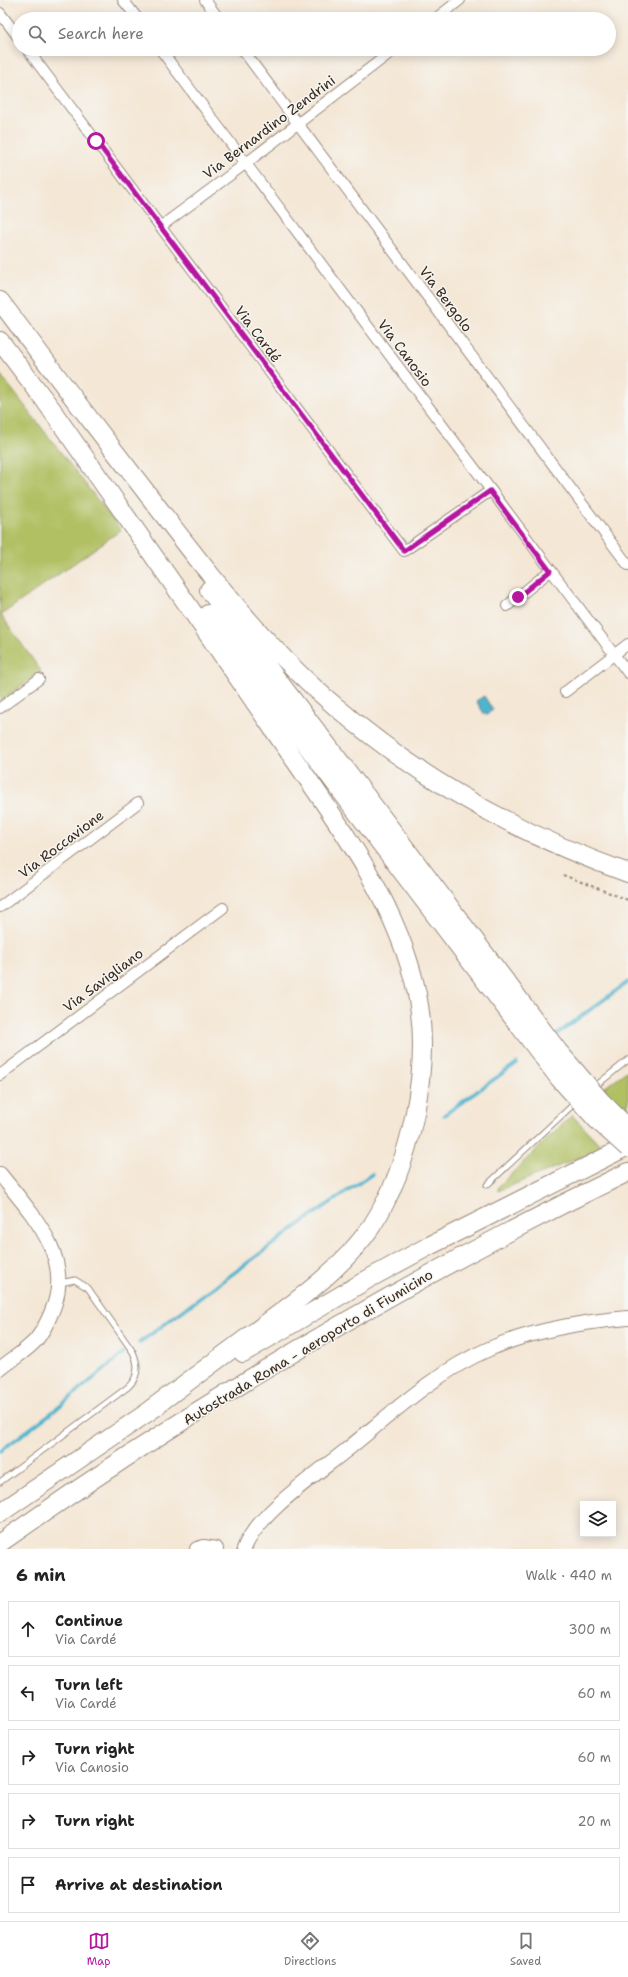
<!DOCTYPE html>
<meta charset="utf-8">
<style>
body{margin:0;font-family:"Shantell Sans",sans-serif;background:#f6f6f6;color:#222}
.controls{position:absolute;right:12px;bottom:12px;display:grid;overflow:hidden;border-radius:0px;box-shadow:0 2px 10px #0003}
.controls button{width:36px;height:36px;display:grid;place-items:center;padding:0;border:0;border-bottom:1px solid #e0e0e0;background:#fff;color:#222;font:20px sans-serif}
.stop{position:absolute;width:12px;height:12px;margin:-9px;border:3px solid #b5179e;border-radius:50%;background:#fff}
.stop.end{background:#b5179e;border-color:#fff;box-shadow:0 1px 4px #0008}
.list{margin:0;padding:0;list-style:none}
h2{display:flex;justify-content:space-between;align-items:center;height:52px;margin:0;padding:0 16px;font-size:17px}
h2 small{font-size:13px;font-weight:400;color:#767676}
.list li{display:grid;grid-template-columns:26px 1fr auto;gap:12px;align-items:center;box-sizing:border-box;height:56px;margin:0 8px 8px;padding:0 8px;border:1px solid #e0e0e0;border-radius:0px}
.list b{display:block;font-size:15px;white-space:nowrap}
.list p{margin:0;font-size:13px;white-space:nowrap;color:#767676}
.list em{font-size:13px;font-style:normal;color:#767676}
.icon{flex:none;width:22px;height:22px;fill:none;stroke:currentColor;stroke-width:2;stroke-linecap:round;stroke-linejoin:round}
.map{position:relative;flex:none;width:628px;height:1549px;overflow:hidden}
.search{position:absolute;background:#fff;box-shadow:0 2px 10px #0003;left:12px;right:12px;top:12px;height:44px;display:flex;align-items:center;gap:10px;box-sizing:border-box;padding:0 14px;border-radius:22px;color:#767676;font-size:15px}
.sheet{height:372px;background:#fff}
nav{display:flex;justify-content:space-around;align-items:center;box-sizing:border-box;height:56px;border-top:1px solid #e0e0e0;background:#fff;font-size:11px;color:#767676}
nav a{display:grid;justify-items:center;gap:2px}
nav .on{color:#b5179e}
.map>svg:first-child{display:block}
</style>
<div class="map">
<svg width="628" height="1549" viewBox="0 0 628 1549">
<rect width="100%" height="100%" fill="#f6f6f2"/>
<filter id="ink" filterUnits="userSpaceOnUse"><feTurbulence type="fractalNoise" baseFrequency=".025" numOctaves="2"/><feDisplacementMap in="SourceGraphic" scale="8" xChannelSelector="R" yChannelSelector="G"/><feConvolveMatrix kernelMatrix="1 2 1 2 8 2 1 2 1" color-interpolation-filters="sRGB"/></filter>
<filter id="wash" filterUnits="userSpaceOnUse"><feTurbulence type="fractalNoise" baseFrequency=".012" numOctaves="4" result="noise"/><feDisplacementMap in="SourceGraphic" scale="16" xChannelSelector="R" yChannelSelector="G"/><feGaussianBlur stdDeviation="0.9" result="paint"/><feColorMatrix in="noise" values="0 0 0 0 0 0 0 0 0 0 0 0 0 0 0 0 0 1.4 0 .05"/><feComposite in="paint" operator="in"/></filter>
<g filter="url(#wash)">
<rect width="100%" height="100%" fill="#f4e7d6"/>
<path fill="#b1c063" stroke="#767540" d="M0 374 121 530 1 615 41 671 0 702Z
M628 1070V1118L600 1091Z
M572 1115 603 1148 498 1191V1187Z"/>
<path fill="#4fb4ce" stroke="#456f76" d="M484 696 493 710 485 715 476 701Z"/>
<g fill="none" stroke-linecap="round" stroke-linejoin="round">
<path stroke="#4fb4ce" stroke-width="3.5" d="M557 1034 628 982
M444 1115 517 1063
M139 1343 307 1219 372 1174
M0 1451 54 1411 124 1353"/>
</g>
</g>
<g filter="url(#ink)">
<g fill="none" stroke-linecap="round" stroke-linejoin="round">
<defs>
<path id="lane" d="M593 1088 628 1060
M487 1185 576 1102
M0 1482 128 1387C139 1377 139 1365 133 1352L88 1288 75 1280 60 1283"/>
<path id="street" d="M123 0 138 19
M205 0 219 19
M0 13 19 38
M435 19 460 0
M27 49 404 551 490 491
M160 49 628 673
M242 49 628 565
M160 227 245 164 395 49
M507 606 550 571
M565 692 628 644
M0 708 39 679
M0 907 138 803
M0 1075 223 908"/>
<path id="secondary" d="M0 1174C31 1213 75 1257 52 1311 48 1321 43 1331 36 1340 26 1351 12 1359 0 1369
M197 1549 204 1547 216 1549
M244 1549C256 1515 315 1475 344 1452 389 1416 435 1372 489 1349 533 1330 581 1322 628 1318"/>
<path id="highway" d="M0 301C51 369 103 437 156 505 210 576 266 648 335 706 421 780 521 835 628 873
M0 341 53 411
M46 402C121 509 196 616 269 723 325 805 397 896 417 994 432 1066 411 1166 371 1227 341 1270 298 1300 256 1331 220 1358 183 1385 147 1412
M209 590 366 796
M208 614 353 807
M243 1353 370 1278 429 1246 628 1146
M0 1513 157 1406
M0 1543C199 1403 409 1278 628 1172"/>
</defs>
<use href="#lane" stroke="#98887a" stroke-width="7"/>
<use href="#street" stroke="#98887a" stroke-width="12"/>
<use href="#secondary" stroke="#98887a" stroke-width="16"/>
<use href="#highway" stroke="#98887a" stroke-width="20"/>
<path stroke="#98887a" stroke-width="2" stroke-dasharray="3 3" stroke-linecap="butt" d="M563 875 628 900"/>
<use href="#lane" stroke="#fff" stroke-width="5"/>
<use href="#street" stroke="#fff" stroke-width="10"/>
<use href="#secondary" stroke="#fff" stroke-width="14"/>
<use href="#highway" stroke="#fff" stroke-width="18"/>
<defs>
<path id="highway-bridge" d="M366 796 558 1051 600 1100 628 1128
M353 807 559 1078 596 1119 628 1148"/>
</defs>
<use href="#highway-bridge" stroke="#98887a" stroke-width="20" stroke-linecap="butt"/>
<use href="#highway-bridge" stroke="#fff" stroke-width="18"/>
</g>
</g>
<g fill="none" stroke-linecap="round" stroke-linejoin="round" filter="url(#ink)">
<path stroke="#b5179e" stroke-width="5" d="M96 141 404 551 490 491 550 571 518 597"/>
</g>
<g text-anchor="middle" stroke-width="3" stroke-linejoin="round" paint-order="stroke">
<g font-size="14" fill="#3b2a1e" stroke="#f6f6f2">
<text transform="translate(269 127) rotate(-37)" y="5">Via Bernardino Zendrini</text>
<text transform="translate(446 299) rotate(53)" y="5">Via Bergolo</text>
<text transform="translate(258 334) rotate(53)" y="5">Via Cardé</text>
<text transform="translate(405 353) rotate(53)" y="5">Via Canosio</text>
<text transform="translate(61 844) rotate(-37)" y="5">Via Roccavione</text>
<text transform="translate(103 980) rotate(-37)" y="5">Via Savigliano</text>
<text transform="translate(308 1347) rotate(-31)" y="5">Autostrada Roma - aeroporto di Fiumicino</text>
</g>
</g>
</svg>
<div class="controls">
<button><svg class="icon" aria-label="layers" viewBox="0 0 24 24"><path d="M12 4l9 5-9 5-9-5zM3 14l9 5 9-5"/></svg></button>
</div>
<div class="stop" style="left:96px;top:141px"></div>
<div class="stop end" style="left:518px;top:597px"></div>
<div class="search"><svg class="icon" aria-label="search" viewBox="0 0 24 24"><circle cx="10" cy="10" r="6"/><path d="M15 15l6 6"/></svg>Search here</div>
</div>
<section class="sheet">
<h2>6 min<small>Walk · 440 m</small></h2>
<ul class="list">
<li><svg class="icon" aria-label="ahead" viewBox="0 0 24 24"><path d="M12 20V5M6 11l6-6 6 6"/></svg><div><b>Continue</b><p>Via Cardé</p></div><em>300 m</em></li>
<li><svg class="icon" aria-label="left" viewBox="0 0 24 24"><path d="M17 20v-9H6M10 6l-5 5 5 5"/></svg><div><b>Turn left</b><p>Via Cardé</p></div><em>60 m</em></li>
<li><svg class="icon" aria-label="right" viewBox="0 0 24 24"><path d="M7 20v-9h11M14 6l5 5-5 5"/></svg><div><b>Turn right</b><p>Via Canosio</p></div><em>60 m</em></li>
<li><svg class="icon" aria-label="right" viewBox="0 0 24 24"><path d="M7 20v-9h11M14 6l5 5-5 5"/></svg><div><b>Turn right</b></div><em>20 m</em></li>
<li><svg class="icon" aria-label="arrive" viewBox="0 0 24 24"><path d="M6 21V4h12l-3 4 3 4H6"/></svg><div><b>Arrive at destination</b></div></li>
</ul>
</section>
<nav>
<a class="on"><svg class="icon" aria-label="map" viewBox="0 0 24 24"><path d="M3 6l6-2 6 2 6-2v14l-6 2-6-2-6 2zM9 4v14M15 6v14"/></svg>Map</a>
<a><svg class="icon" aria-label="directions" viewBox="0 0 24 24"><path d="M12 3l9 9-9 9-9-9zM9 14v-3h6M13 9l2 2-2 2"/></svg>Directions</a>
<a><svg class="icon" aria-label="saved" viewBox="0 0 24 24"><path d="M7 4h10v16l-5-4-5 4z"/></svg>Saved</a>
</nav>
